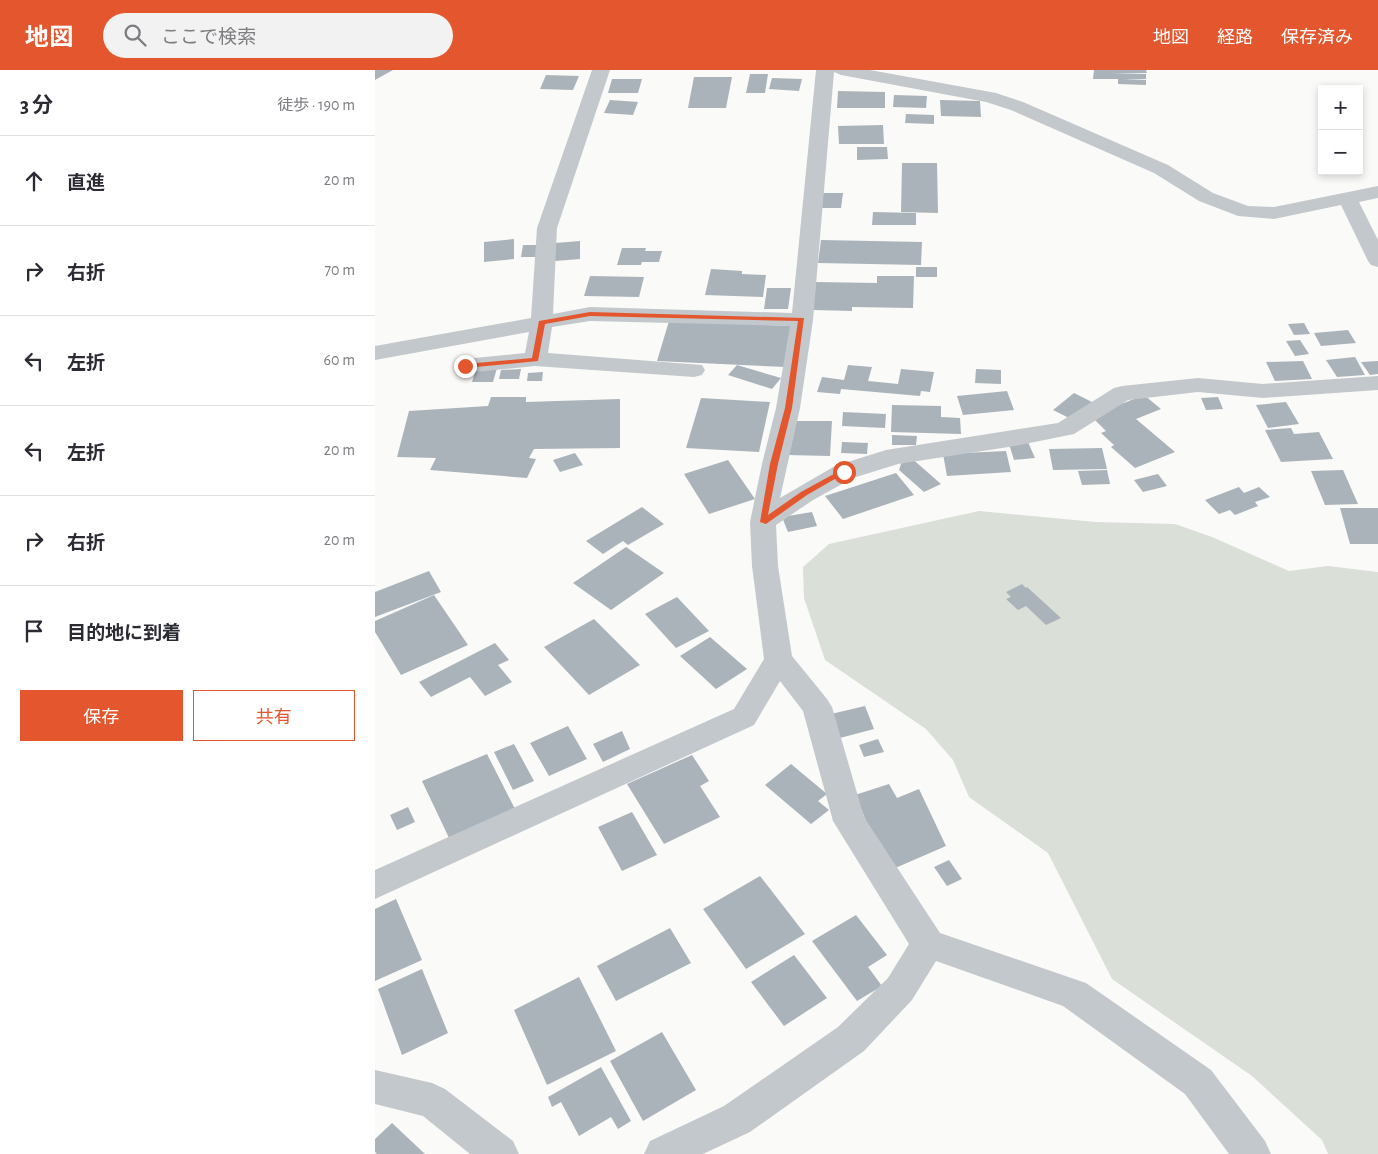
<!DOCTYPE html>
<html lang="ja">
<meta charset="utf-8">
<style>
body{margin:0;font-family:"Alegreya Sans","Noto Sans JP",sans-serif;background:#f2f2f3;color:#2b2b33}
.controls{position:absolute;right:15px;top:15px;display:grid;overflow:hidden;border-radius:0px;box-shadow:0 2px 8px #0003}
.controls button{width:45px;height:45px;display:grid;place-items:center;padding:0;border:0;border-bottom:1px solid #e1e1e2;background:#fff;color:#2b2b33;font:25px sans-serif}
.stop{position:absolute;width:15px;height:15px;margin:-11px;border:4px solid #e4572e;border-radius:50%;background:#fff}
.stop.end{background:#e4572e;border-color:#fff;box-shadow:0 1px 5px #0008}
.list{margin:0;padding:0;list-style:none}
h2{display:flex;justify-content:space-between;align-items:center;height:65px;margin:0;padding:0 20px;font-size:21px}
h2 small{font-size:16px;font-weight:400;color:#7c7c81}
.list li{display:grid;grid-template-columns:32px 1fr auto;gap:15px;align-items:center;box-sizing:border-box;height:90px;padding:0 20px;border-top:1px solid #e1e1e2}
.list b{display:block;font-size:19px;white-space:nowrap}
.list em{font-size:16px;font-style:normal;color:#7c7c81}
.actions{display:flex;gap:10px;padding:15px 20px}
.actions a{flex:1;padding:11px 0;border:1px solid #e4572e;border-radius:0px;text-align:center;font-size:18px;color:#e4572e}
.actions .main{background:#e4572e;color:#fff}
.icon{flex:none;width:28px;height:28px;fill:none;stroke:currentColor;stroke-width:2;stroke-linecap:round;stroke-linejoin:round}
.map{position:relative;flex:none;width:1003px;height:1084px;overflow:hidden}
header{display:flex;align-items:center;gap:30px;box-sizing:border-box;height:70px;padding:0 25px;background:#e4572e;color:#fff}
header strong{font-size:24px}
nav{display:flex;gap:28px;margin-inline-start:auto;font-size:18px}
.search{width:350px;height:45px;background:#f2f2f3;display:flex;align-items:center;gap:12px;box-sizing:border-box;padding:0 18px;border-radius:28px;color:#7c7c81;font-size:19px}
main{display:flex}
aside{flex:1;background:#fff}
.map>svg:first-child{display:block}
</style>
<header>
<strong>地図</strong>
<div class="search"><svg class="icon" aria-label="search" viewBox="0 0 24 24"><circle cx="10" cy="10" r="6"/><path d="M15 15l6 6"/></svg>ここで検索</div>
<nav><a>地図</a><a>経路</a><a>保存済み</a></nav>
</header>
<main>
<aside>
<h2>3 分<small>徒歩 · 190 m</small></h2>
<ul class="list">
<li><svg class="icon" aria-label="ahead" viewBox="0 0 24 24"><path d="M12 20V5M6 11l6-6 6 6"/></svg><div><b>直進</b></div><em>20 m</em></li>
<li><svg class="icon" aria-label="right" viewBox="0 0 24 24"><path d="M7 20v-9h11M14 6l5 5-5 5"/></svg><div><b>右折</b></div><em>70 m</em></li>
<li><svg class="icon" aria-label="left" viewBox="0 0 24 24"><path d="M17 20v-9H6M10 6l-5 5 5 5"/></svg><div><b>左折</b></div><em>60 m</em></li>
<li><svg class="icon" aria-label="left" viewBox="0 0 24 24"><path d="M17 20v-9H6M10 6l-5 5 5 5"/></svg><div><b>左折</b></div><em>20 m</em></li>
<li><svg class="icon" aria-label="right" viewBox="0 0 24 24"><path d="M7 20v-9h11M14 6l5 5-5 5"/></svg><div><b>右折</b></div><em>20 m</em></li>
<li><svg class="icon" aria-label="arrive" viewBox="0 0 24 24"><path d="M6 21V4h12l-3 4 3 4H6"/></svg><div><b>目的地に到着</b></div></li>
</ul>
<div class="actions"><a class="main">保存</a><a>共有</a></div>
</aside>
<div class="map">
<svg width="1003" height="1084" viewBox="0 0 1003 1084">
<rect width="100%" height="100%" fill="#fafaf8"/>
<path fill="#dadfd7" d="M604 441 720 452 800 454 837 467 914 501 953 496 1003 502V1084H953L947 1070 877 1006 737 909 673 783 594 727 578 690 551 659 450 590 429 528 428 497 454 474Z"/>
<path fill="#aab3b9" d="M0 0H18L0 10Z
M719 0H771L772 3H736L771 4V9H749L771 10V15L743 14V9H718Z
M375 4H393L390 23H371Z
M171 5 204 6 198 20 165 19Z
M319 7H357L351 38H313Z
M397 8 427 9 424 21 394 19Z
M237 9H267L263 23H233Z
M463 21 510 22V38H462Z
M519 25 552 26 551 38 518 37Z
M235 30 263 32 258 45 229 43Z
M565 30 605 31 606 47 566 46Z
M531 44 559 45V54L530 53Z
M508 55 509 74H464L463 56Z
M482 77H512L513 89 482 90Z
M527 93H562L563 143 526 142Z
M448 123H468L466 138H446Z
M498 142 541 143V155H497Z
M139 169V189L109 192V172Z
M446 170 547 172 546 195 443 193Z
M205 171V189L180 191V173Z
M148 175H163L161 187H146Z
M247 178H271L270 181H287L284 192H267L266 195H242Z
M541 197H562V207H541Z
M336 199 367 201V204L391 205 388 227 330 225Z
M215 206 269 207 264 227 209 226Z
M502 206H539L538 238 477 237V241L438 240 441 212 502 213Z
M392 218H416L413 239H389Z
M294 251 419 256 411 297 282 291Z
M929 253 935 264 919 265 913 254Z
M973 260 981 273 946 276 939 263Z
M925 270 934 284 920 286 911 271Z
M980 287 990 305 962 307 951 290Z
M928 291 937 309 900 311 891 292Z
M1003 291V304L995 305 986 292Z
M362 295 406 308 397 319 353 305Z
M473 295 497 297 493 311 523 314 526 299 559 302 555 322 546 321 545 326 466 319 465 324 442 322 447 307 469 310Z
M101 298H122L118 312H97Z
M146 299 144 309H124L126 300Z
M601 299 626 300V314L600 313Z
M168 302 167 311H152L153 303Z
M632 321 639 340 588 345 582 326Z
M699 323 719 333 698 350 678 340Z
M769 325 786 339 761 349 800 382 760 398 736 377 739 375 726 363 731 361 716 346Z
M116 327H151V332L245 329V378L159 379 154 388 161 389 152 408 55 400 61 388 22 387 34 341 113 336Z
M843 327 848 339 831 340 826 328Z
M326 328 395 332 384 382 311 378Z
M911 332 924 354 893 358 881 335Z
M517 335 566 336V347L585 348 586 364 516 362Z
M468 342 511 344 510 358 467 356Z
M415 351H457L455 386 412 385Z
M916 358 919 364 944 362 958 389 906 392 890 360Z
M517 365 542 366 541 375H517Z
M467 372 493 373 492 384 466 383Z
M653 372 660 388 639 390 634 374Z
M727 378 732 399 678 400 674 379Z
M631 381 636 402 572 406 568 384Z
M200 383 208 395 185 402 178 390Z
M534 386 566 414 549 422 524 400 528 388Z
M353 390 380 429 334 444 309 404Z
M732 400 735 414 707 415 703 401Z
M968 400 983 434 950 435 936 401Z
M521 403 539 425 468 449 450 426Z
M783 404 792 416 768 422 759 410Z
M864 417 869 423 884 417 895 427 880 432 883 436 860 445 855 440 844 444 830 430Z
M267 437 289 454 253 475 248 471 228 484 211 471Z
M965 438H1003V474H975Z
M437 442 442 456 413 462 407 447Z
M251 477 289 503 236 540 198 513Z
M54 501 66 522 0 547V522Z
M647 514 651 518 652 517 686 548 671 555 651 536 643 540 631 529 636 527 631 522Z
M59 525 93 575 26 605 0 562V551Z
M302 527 334 561 301 578 270 544Z
M219 549 265 595 214 625 169 577Z
M335 567 372 599 341 619 305 586Z
M120 573 134 590 123 595 137 612 110 626 95 607 56 627 44 612Z
M490 636 499 659 465 668 456 644Z
M193 656 212 689 174 706 155 673Z
M247 661 255 679 228 692 218 674Z
M503 669 509 682 489 687 484 675Z
M139 674 159 711 138 720 119 682Z
M112 684 141 741 75 770 47 711Z
M317 685 334 711 325 716 345 747 289 774 252 714Z
M416 694 452 724 443 731 454 740 436 754 390 715Z
M514 714 522 728 544 719 571 776 518 799 497 765 480 725Z
M33 737 40 752 22 760 15 745Z
M257 742 282 785 247 801 223 757Z
M574 790 587 809 572 816 559 797Z
M385 806 430 864 371 899 328 839Z
M21 829 47 890 0 911V839Z
M481 845 512 885 493 897 507 916 482 931 437 871Z
M295 858 316 893 241 931 222 896Z
M419 885 452 928 409 956 376 912Z
M47 899 73 963 27 985 3 919Z
M204 907 241 981 172 1015 139 940Z
M287 962 321 1020 268 1051 235 991Z
M226 997 256 1051 243 1059 236 1047 204 1066 186 1032 177 1037 173 1027Z
M17 1053 50 1084H2L0 1082V1069Z"/>
<g fill="none" stroke-linecap="round" stroke-linejoin="round">
<path fill="#c3c8cc" fill-rule="evenodd" d="M217 0H235L182 158 178 244 215 237 417 243 441 0H495L621 23 648 32 793 95 838 123 873 136 899 137 1003 116V128L984 132 1003 170V197L996 195 993 191 966 135 899 149 863 146 824 131 779 103 636 40 611 32 466 5 459 2 438 250 425 338 405 428 460 396 511 380 683 353 739 318 747 316 823 308 888 314 1003 306V320L888 328 823 322 753 330 699 364 640 376 523 394 478 408 438 430 401 455 403 496 417 586 452 629 457 637 489 747 565 863 711 913 836 1000 890 1071 896 1084H854L810 1024 688 936 561 891 537 930 489 981 375 1062 328 1084H269L275 1071 349 1036 463 957 513 908 534 874 458 751 428 641 405 611 379 655 0 829V800L359 639 389 589 377 496 375 452 387 394 401 338 415 256 215 251 177 257 173 283 327 295 330 300 327 305 319 307 160 296 90 303 82 301 79 296 82 291 90 289 150 283 154 262 0 290V276L156 248 162 158Z
M0 1000 57 1013 70 1019 138 1071 144 1084H95L48 1046 0 1034Z"/>
</g>
<path fill="#e4572e" d="M215 242 429 248 417 338 403 394 393 445 426 422 466 400 472 402 432 425 391 454 385 452 395 394 410 338 423 251 215 246 170 254 163 291 90 298 86 296 90 294 157 288 164 251Z"/>
</svg>
<div class="controls">
<button>+</button>
<button>−</button>
</div>
<div class="stop" style="left:469px;top:402px"></div>
<div class="stop end" style="left:90px;top:296px"></div>
</div>
</main>
